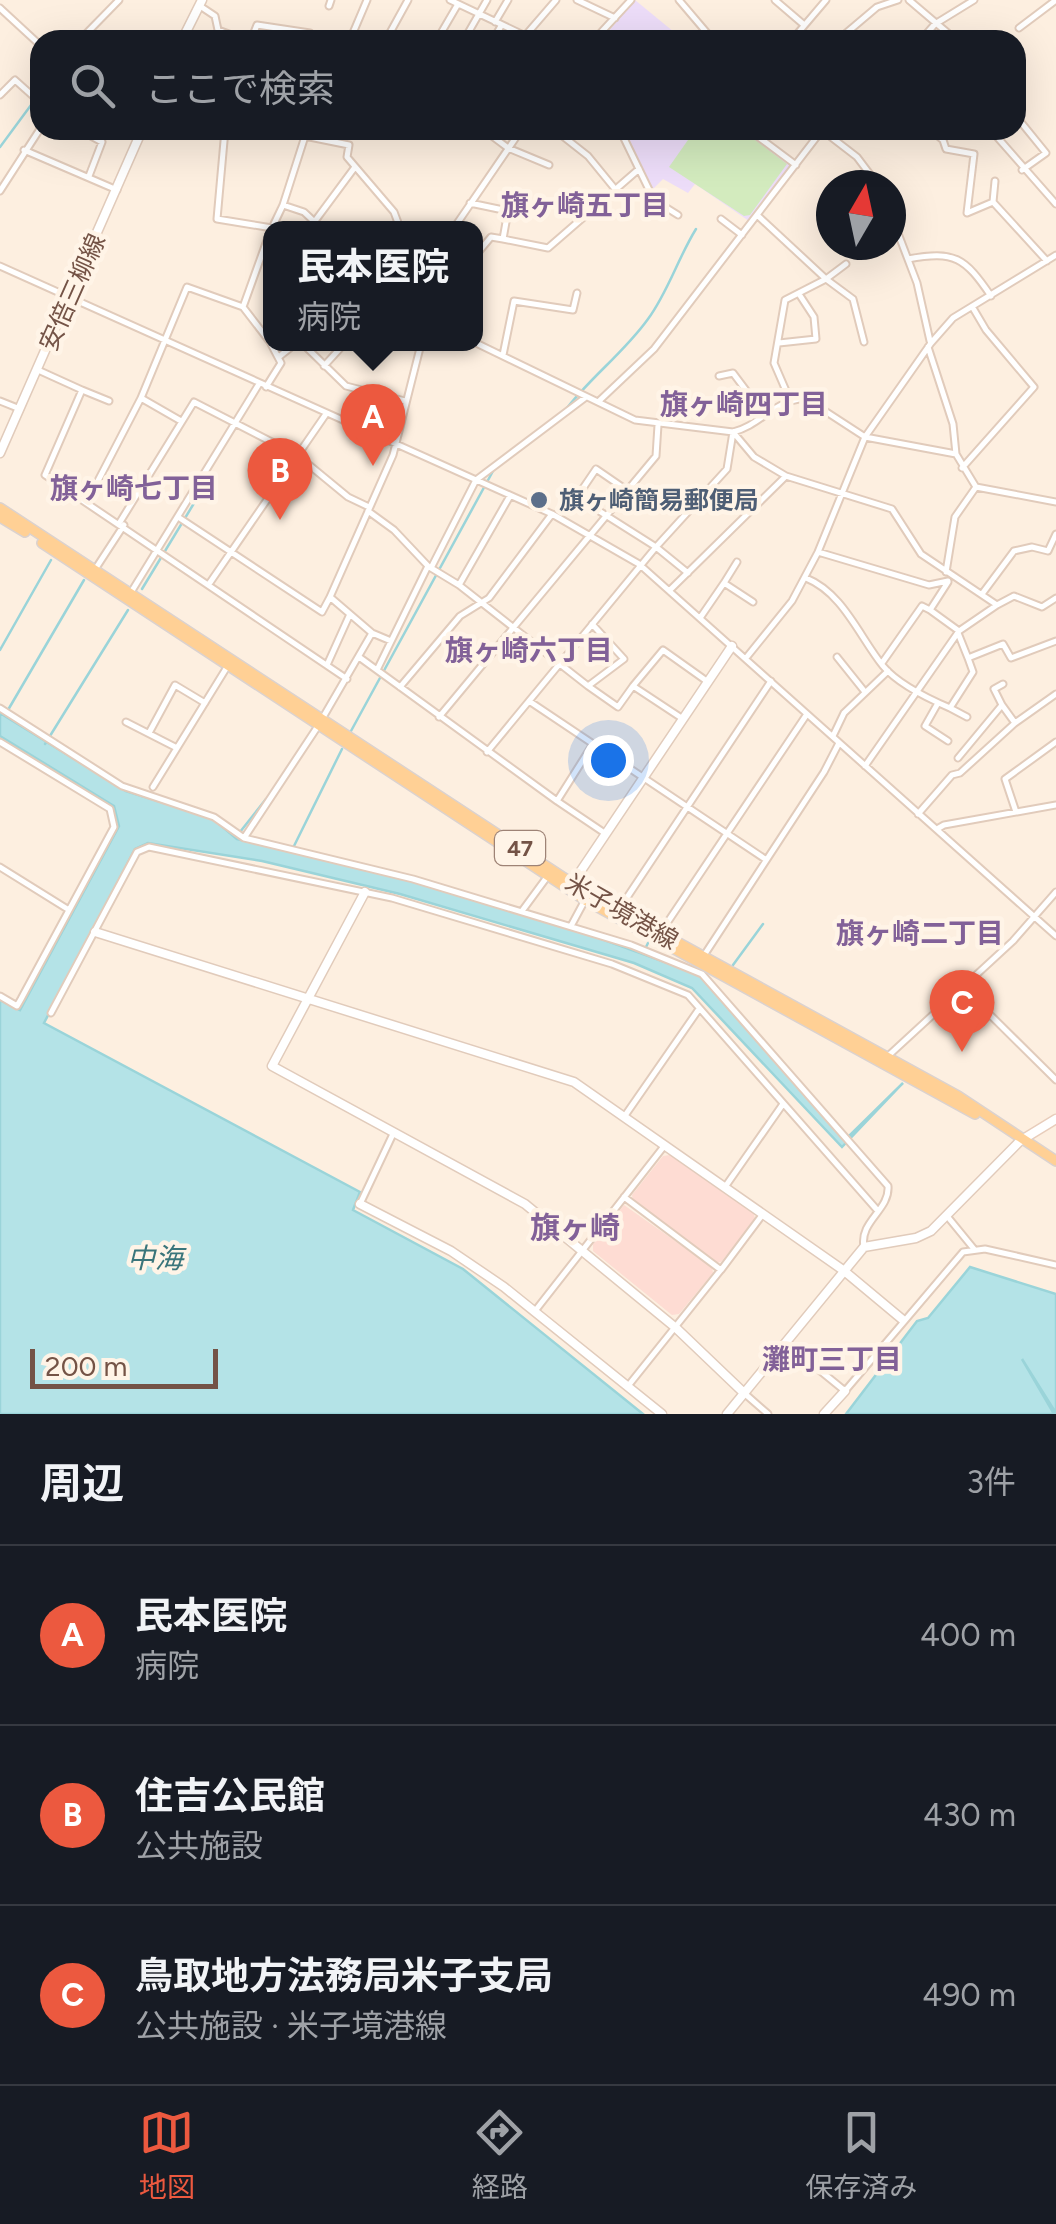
<!DOCTYPE html>
<html lang="ja">
<meta charset="utf-8">
<style>
body{margin:0;font-family:Figtree,"Noto Sans JP",sans-serif;background:#20242c;color:#f1f3f6}
.compass{position:absolute;left:816px;top:170px;width:90px;height:90px;border-radius:50%;background:#171b24;box-shadow:0 10px 40px #0002;rotate:9deg}
.scale{position:absolute;left:30px;bottom:25px;width:188px;box-sizing:border-box;padding-left:10px;border:5px solid #745346;border-top:0;font-size:28px;line-height:35px;white-space:nowrap;color:#745346;-webkit-text-stroke:8px #fff4e7;paint-order:stroke}
.you{position:absolute;left:608px;top:760px;width:35px;height:35px;margin:-25px;border:8px solid #fff;border-radius:50%;background:#1a73e8;box-shadow:0 0 0 15px #1a73e833}
.badge{display:grid;place-items:center;width:65px;height:65px;border-radius:50%;background:#ec593f;color:#fff;font-size:32px;font-weight:700}
.pin{position:absolute;translate:-50% -82px;filter:drop-shadow(0 2px 5px #0008)}
.pin::after{content:'';position:absolute;top:52px;width:35px;height:30px;background:inherit;clip-path:polygon(0 0,100% 0,50% 100%)}
.popup{position:absolute;left:263px;top:221px;width:220px;height:130px;box-sizing:border-box;display:grid;place-content:center;border-radius:20px;background:#171b24;filter:drop-shadow(0 2px 8px #0005);font-size:32px;white-space:nowrap;color:#9ea1a6}
.popup b{font-size:38px;color:#f1f3f6}
.popup::after{content:'';position:absolute;left:50%;top:100%;margin-left:-20px;border:20px solid transparent;border-top-color:#171b24}
.list{margin:0;padding:0;list-style:none}
h2{display:flex;justify-content:space-between;align-items:center;height:130px;margin:0;padding:0 40px;font-size:42px}
h2 small{font-size:32px;font-weight:400;color:#9ea1a6}
.list li{display:grid;grid-template-columns:65px 1fr auto;gap:30px;align-items:center;box-sizing:border-box;height:180px;padding:0 40px;border-top:2px solid #363941}
.list b{display:block;font-size:38px;white-space:nowrap}
.list p{margin:0;font-size:32px;white-space:nowrap;color:#9ea1a6}
.list em{font-size:32px;font-style:normal;color:#9ea1a6}
.icon{flex:none;width:55px;height:55px;fill:none;stroke:currentColor;stroke-width:2;stroke-linecap:round;stroke-linejoin:round}
.map{position:relative;flex:none;width:1056px;height:1414px;overflow:hidden}
.search{position:absolute;background:#171b24;box-shadow:0 10px 40px #0002;left:30px;right:30px;top:30px;height:110px;display:flex;align-items:center;gap:25px;box-sizing:border-box;padding:0 35px;border-radius:30px;color:#9ea1a6;font-size:38px}
.sheet{height:670px;background:#171b24}
nav{display:flex;justify-content:space-around;align-items:center;box-sizing:border-box;height:140px;border-top:2px solid #363941;background:#171b24;font-size:28px;color:#9ea1a6}
nav a{display:grid;justify-items:center;gap:5px}
nav .on{color:#ec593f}
.map>svg:first-child{display:block}
</style>
<div class="map">
<svg width="1056" height="1414" viewBox="0 0 1056 1414">
<rect width="100%" height="100%" fill="#fdefe0"/>
<path fill="#fedcd3" d="M670 1155 754 1213 755 1220 721 1262 715 1263 633 1201 632 1195 663 1156Z
M624 1205 712 1267 713 1273 679 1314 672 1315 593 1251V1244Z"/>
<path fill="#edddf9" d="M635 0 674 32 668 40 602 39Z
M622 130H745L790 166 749 221 695 184 688 193 663 179 653 189Z"/>
<path fill="#d3ebbe" d="M695 130H742L787 164 750 215 744 216 669 167Z"/>
<path fill="#b4e3e7" stroke="#9ad4d9" stroke-width="2.5" d="M0 713 126 791 212 818 237 839 411 880 574 929 698 974 845 1140 903 1083 842 1147 692 988 634 963 400 894 262 861 148 843 135 849 44 1023 360 1192 353 1210 463 1269 643 1414H0V1000L20 1010 119 826 114 806 0 736Z
M970 1267 1056 1294V1413L1022 1359 1054 1414H846L917 1321 928 1318Z"/>
<g fill="none" stroke-linecap="round" stroke-linejoin="round">
<path stroke="#9ad4d9" stroke-width="2.5" d="M0 147 34 101
M564 412C589 378 623 354 648 319 668 292 678 258 696 229
M523 448 556 422
M142 589 199 495
M0 650 51 560
M8 710 84 580
M351 731 493 471
M45 744 128 610
M240 832 266 799
M294 846 342 749
M646 947 648 943
M733 965 763 924"/>
<defs>
<path id="minor" d="M450 0 534 40
M577 0 615 18
M679 0 713 40
M775 0 803 24
M909 0 956 40
M200 6 215 16 218 30 245 40
M329 6 331 0
M0 8 40 45
M495 22 508 0
M1019 28 1056 0
M525 36 556 0
M80 40 119 0
M251 40 257 25 310 33
M350 40 367 0
M386 40 408 0
M437 40 458 4
M464 40 487 0
M493 40 501 26
M594 40 631 0
M792 40 826 0
M838 40 877 7 898 0
M921 40 935 24 974 0
M0 95 15 80 34 97 40 89
M1016 116 1046 153 1022 170
M80 130 102 142 89 176
M225 130 217 219 272 228
M275 130 349 145 347 157 394 212 400 228
M484 130 508 148 549 165
M555 130 588 156 615 189
M620 130 654 200 678 215
M749 130 796 165
M822 130 857 157 878 185
M931 130 943 140 946 149 974 154 967 213 993 202
M991 130 1056 204
M24 150 117 190
M995 181 993 202 1047 261
M0 191 40 129
M470 203 508 211 503 239 548 248 639 169
M283 205 307 130
M757 215 826 279 785 300 774 363 790 400
M891 215 917 283 930 341
M721 219 742 235
M315 221 355 167
M272 228 283 205 304 212 321 228
M454 228 521 130
M270 232 243 307 270 342
M476 255 491 237 503 239
M908 259C955 250 965 258 991 296
M846 264 826 279 853 299 864 342
M0 266 552 514 639 564 1056 936
M476 343 635 420 733 432C761 425 771 402 805 398L865 437 956 454 976 487 1056 502
M779 343 816 339 814 317 799 294
M303 344 346 386 405 401
M421 344 393 455 330 597 372 633 318 726 244 838 413 879 631 945 702 974 888 1186C890 1210 859 1221 864 1247
M928 347 953 424 956 454
M503 355 514 301 573 310 577 293
M280 356 295 344
M324 366 344 344
M38 370 82 390 45 475 347 679
M719 376 733 373 763 413
M266 387 281 363 271 344
M82 390 109 401
M141 398 187 287 243 307
M0 401 20 409
M598 402 654 349 822 130
M733 432 754 457 786 476
M962 468 1034 387 986 330 973 308
M510 496 459 585 588 686
M88 500 141 398 181 421
M368 511 394 530 428 566
M178 517 322 612 330 597
M120 522 194 402 297 455 348 497 369 507
M818 552 929 585 948 581
M96 568 124 525
M946 572 955 517 976 487
M688 573 656 547 727 469 733 432
M806 578C843 593 859 636 883 666 898 684 929 699 950 708L973 672 968 658
M724 583 737 562
M209 584 326 414
M459 585 431 568 476 480 586 397
M670 590 786 476 892 509 921 554 997 605 959 631 865 766
M130 594 259 384
M982 594 1014 551 1032 547 1048 551 1056 534
M997 605 1014 596 1042 607 1056 598
M930 610 959 631
M700 618 724 583 753 602
M592 624 624 659 588 686 618 707 633 686 683 719
M372 633 391 641
M958 633 968 658 1003 644 1011 658 1056 641
M359 657 557 801 593 744
M837 657 865 692
M746 658 792 601 818 552 865 437 931 343 953 318 1056 255
M882 663 922 606 930 610 948 582
M327 665 350 614
M377 670 428 566
M633 686 663 650 708 682
M400 687 460 616 489 598 552 514
M529 701 765 859
M938 703 925 726 948 741
M1002 705 994 689 1003 684
M0 708 122 786 214 817 244 838
M950 708 967 717
M439 717 656 456 658 425
M126 722 177 748
M149 733 175 685 205 703
M833 736 844 713 888 671
M0 742 110 809 114 827 21 999 17 1006 0 996
M487 752 656 547 577 497 596 469 628 491
M958 758 1002 705 1015 723
M153 787 227 667
M557 801 606 834
M1016 812 1005 779 1056 742
M918 814 952 775 960 773 1015 723 1056 694
M937 829 944 825 1056 805
M0 867 69 910
M522 911 547 877
M618 911 771 681
M571 926 585 900
M661 932 807 714
M703 957 824 772 839 743
M962 987 1056 1080
M51 1013 137 852 149 847 392 898 612 964 688 995 878 1211
M887 1057 1013 941 1056 892
M624 1117 699 1009
M725 1187 783 1104
M624 1197 721 1270 763 1214
M360 1204 393 1134
M947 1216 974 1249
M535 1311 665 1145
M785 1342 845 1391 963 1252 985 1249 1056 1265
M628 1386 720 1271
M744 1393 768 1414"/>
<path id="tertiary" d="M182 40 202 0
M0 453 142 130
M570 887 732 646
M365 892 272 1066 525 1204 676 1328 744 1393
M95 932 574 1082 843 1270 903 1320
M360 1204 451 1251 504 1287 662 1414
M727 1414 864 1247 916 1238 931 1231 1020 1141
M824 1414 845 1391"/>
<path id="secondary" d="M1020 1141 1056 1119"/>
<path id="primary" d="M0 508 584 891 958 1096 1056 1161
M0 517 25 532
M42 543 585 900 975 1114"/>
</defs>
<use href="#minor" stroke="#e1cbbb" stroke-width="9"/>
<use href="#tertiary" stroke="#e1cbbb" stroke-width="11"/>
<use href="#secondary" stroke="#e8cdbb" stroke-width="11"/>
<use href="#primary" stroke="#dbd2cf" stroke-width="12"/>
<use href="#minor" stroke="#fff" stroke-width="5"/>
<use href="#tertiary" stroke="#fff" stroke-width="8"/>
<use href="#secondary" stroke="#fff" stroke-width="8"/>
<use href="#primary" stroke="#ffd095" stroke-width="9"/>
</g>
<circle fill="#5c6f8a" stroke="#fff4e7" stroke-width="4" cx="539" cy="500" r="10"/>
<g text-anchor="middle" stroke-width="9" stroke-linejoin="round" paint-order="stroke">
<rect fill="#fff4e7" stroke="#9e8376" stroke-width="2.5" x="495" y="831" width="50" height="34" rx="8"/>
<g font-size="22" font-weight="bold" fill="#745346">
<text x="520" y="856">47</text>
</g>
<g font-size="25" fill="#745346" stroke="#fff4e7">
<text transform="translate(72 292) rotate(-66)" y="9">安倍三柳線</text>
<text transform="translate(622 911) rotate(30)" y="9">米子境港線</text>
</g>
<g font-size="25" font-weight="bold" fill="#4e5e75" stroke="#fff4e7" text-anchor="start">
<text x="559" y="509">旗ヶ崎簡易郵便局</text>
</g>
<g font-size="28" font-weight="bold" fill="#826198" stroke="#fff4e7">
<text x="585" y="215">旗ヶ崎五丁目</text>
<text x="744" y="414">旗ヶ崎四丁目</text>
<text x="134" y="498">旗ヶ崎七丁目</text>
<text x="529" y="660">旗ヶ崎六丁目</text>
<text x="920" y="943">旗ヶ崎二丁目</text>
<text x="832" y="1369">灘町三丁目</text>
</g>
<g font-size="28" font-style="italic" fill="#3a757b" stroke="#fff4e7">
<text x="155" y="1268">中海</text>
</g>
<g font-size="30" font-weight="bold" fill="#826198" stroke="#fff4e7">
<text x="575" y="1238">旗ヶ崎</text>
</g>
</g>
</svg>
<svg class="compass" viewBox="-18 -18 36 36"><path d="M0-13l5 13h-10z" fill="#e53935"/><path d="M0 13l5-13h-10z" fill="#9ea1a6"/></svg>
<div class="scale">200 m</div>
<div class="you"></div>
<div class="pin badge" style="left:373px;top:466px">A</div>
<div class="popup"><b>民本医院</b>病院</div>
<div class="pin badge" style="left:280px;top:520px">B</div>
<div class="pin badge" style="left:962px;top:1052px">C</div>
<div class="search"><svg class="icon" aria-label="search" viewBox="0 0 24 24"><circle cx="10" cy="10" r="6"/><path d="M15 15l6 6"/></svg>ここで検索</div>
</div>
<section class="sheet">
<h2>周辺<small>3件</small></h2>
<ul class="list">
<li><span class="badge">A</span><div><b>民本医院</b><p>病院</p></div><em>400 m</em></li>
<li><span class="badge">B</span><div><b>住吉公民館</b><p>公共施設</p></div><em>430 m</em></li>
<li><span class="badge">C</span><div><b>鳥取地方法務局米子支局</b><p>公共施設 · 米子境港線</p></div><em>490 m</em></li>
</ul>
</section>
<nav>
<a class="on"><svg class="icon" aria-label="map" viewBox="0 0 24 24"><path d="M3 6l6-2 6 2 6-2v14l-6 2-6-2-6 2zM9 4v14M15 6v14"/></svg>地図</a>
<a><svg class="icon" aria-label="directions" viewBox="0 0 24 24"><path d="M12 3l9 9-9 9-9-9zM9 14v-3h6M13 9l2 2-2 2"/></svg>経路</a>
<a><svg class="icon" aria-label="saved" viewBox="0 0 24 24"><path d="M7 4h10v16l-5-4-5 4z"/></svg>保存済み</a>
</nav>
